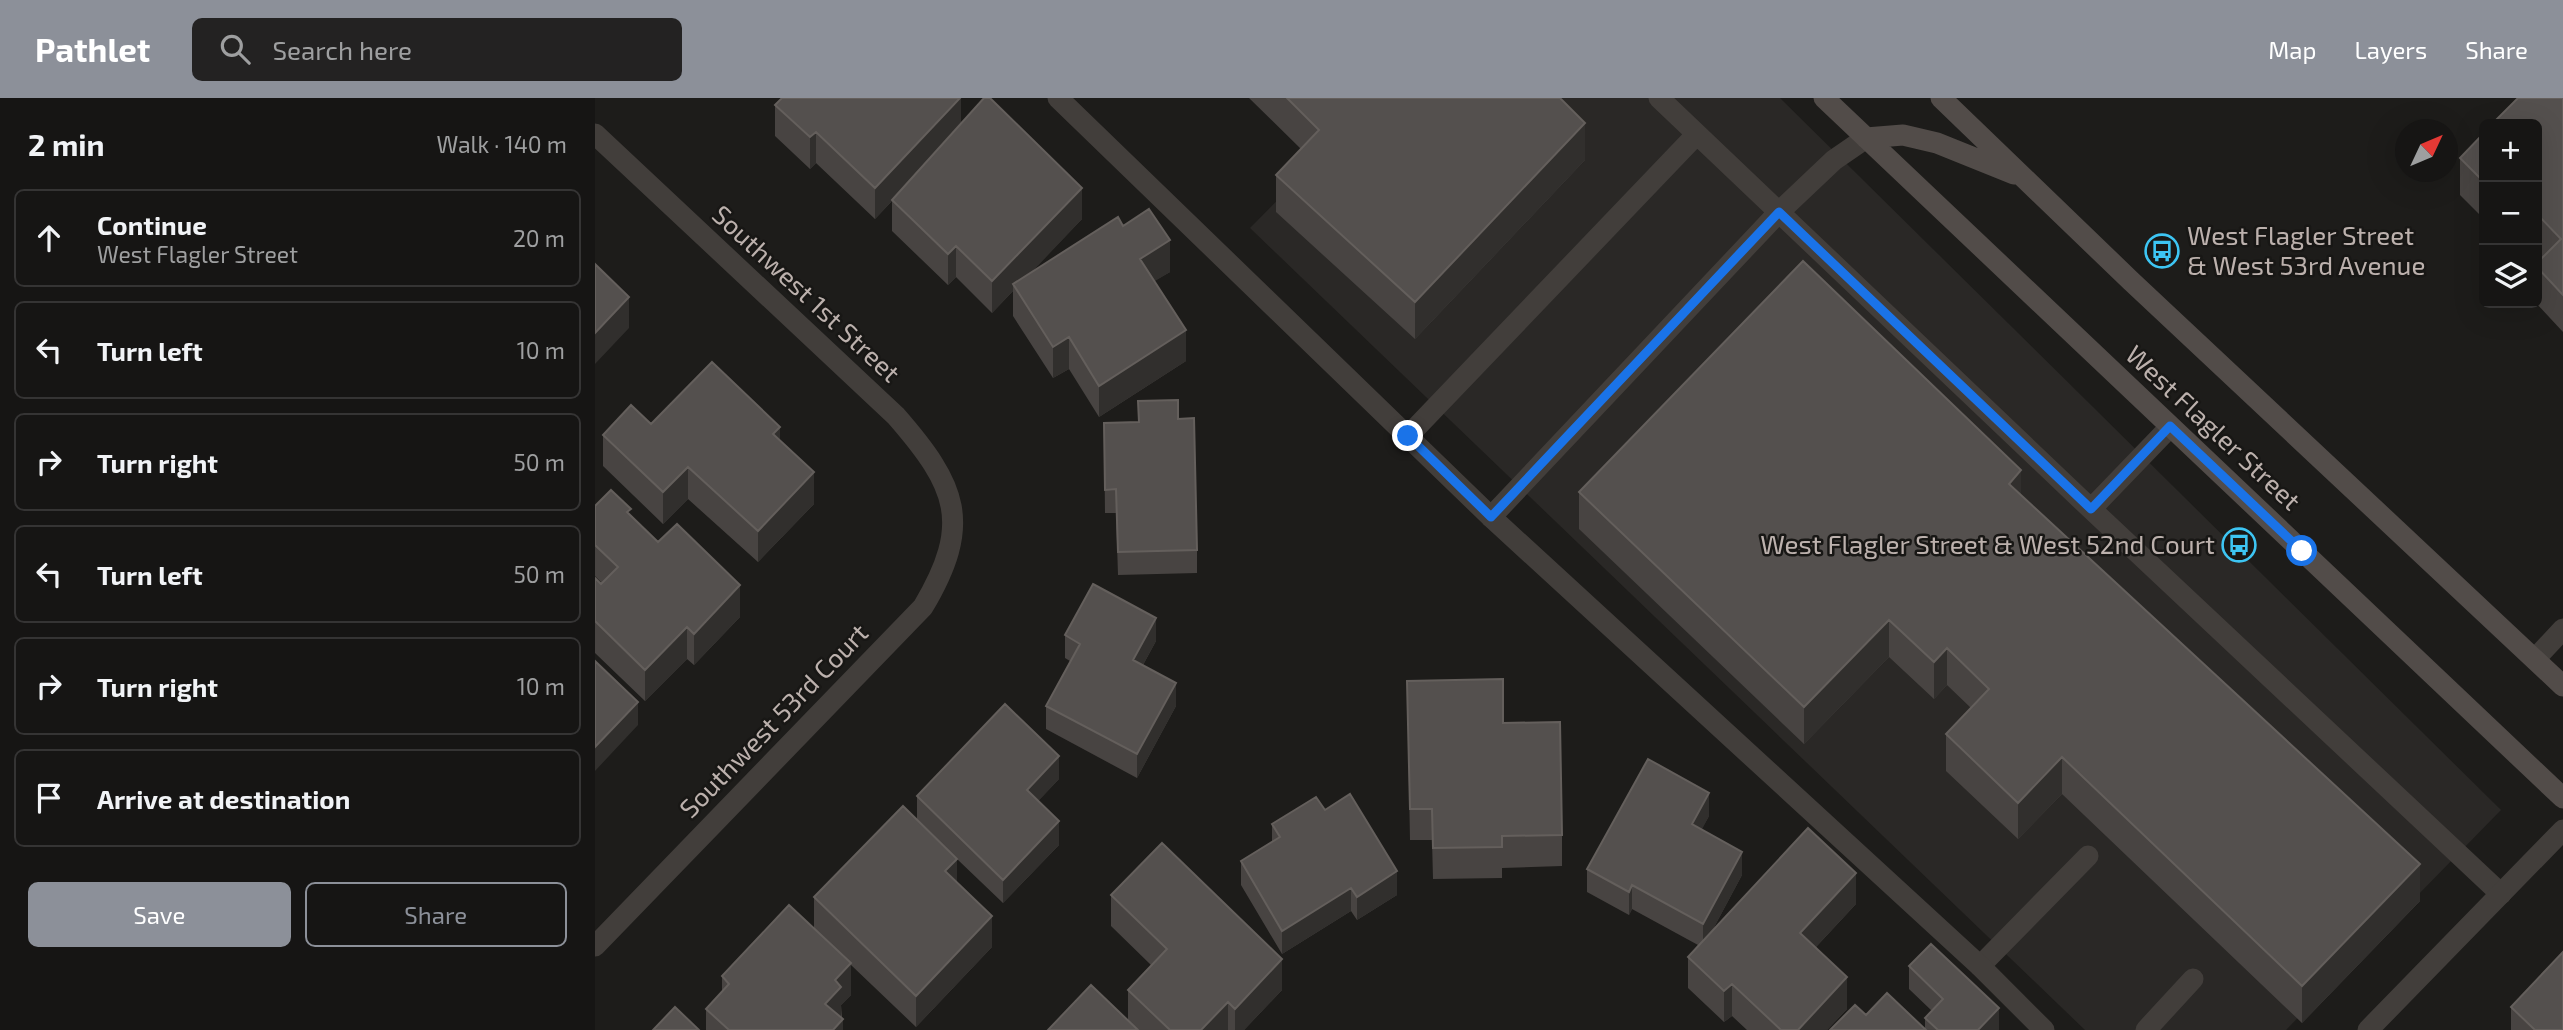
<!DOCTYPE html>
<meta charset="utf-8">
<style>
body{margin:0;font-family:"Exo 2",sans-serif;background:#232222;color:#f1f3f6}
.controls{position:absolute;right:21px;top:21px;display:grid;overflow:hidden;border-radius:10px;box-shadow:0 7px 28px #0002}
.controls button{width:63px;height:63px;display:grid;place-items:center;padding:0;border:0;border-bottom:2px solid #353434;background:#161514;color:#f1f3f6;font:35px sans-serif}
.compass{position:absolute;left:1800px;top:21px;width:63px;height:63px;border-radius:50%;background:#161514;box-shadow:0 7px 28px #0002;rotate:46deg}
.stop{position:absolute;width:21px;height:21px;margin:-16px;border:5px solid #1a73e8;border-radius:50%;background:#fff}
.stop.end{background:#1a73e8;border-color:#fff;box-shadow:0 2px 7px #0008}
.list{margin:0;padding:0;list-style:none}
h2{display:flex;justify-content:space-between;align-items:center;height:91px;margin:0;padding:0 28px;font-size:30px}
h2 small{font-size:23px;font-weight:400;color:#9e9fa0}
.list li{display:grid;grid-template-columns:46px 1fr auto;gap:21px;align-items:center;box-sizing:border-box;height:98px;margin:0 14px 14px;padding:0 14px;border:2px solid #353434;border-radius:10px}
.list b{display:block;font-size:26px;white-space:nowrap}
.list p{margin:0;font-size:23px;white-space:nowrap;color:#9e9fa0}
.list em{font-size:23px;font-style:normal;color:#9e9fa0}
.actions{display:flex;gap:14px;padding:21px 28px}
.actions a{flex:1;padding:16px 0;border:2px solid #8c9099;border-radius:10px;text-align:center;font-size:24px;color:#8c9099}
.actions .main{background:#8c9099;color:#fff}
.icon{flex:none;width:38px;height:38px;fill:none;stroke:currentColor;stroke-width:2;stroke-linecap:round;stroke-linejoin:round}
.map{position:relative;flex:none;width:1968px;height:932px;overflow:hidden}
header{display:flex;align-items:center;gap:42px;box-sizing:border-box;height:98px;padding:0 35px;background:#8c9099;color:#fff}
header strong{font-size:33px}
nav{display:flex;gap:38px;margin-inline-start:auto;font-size:24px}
.search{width:490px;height:63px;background:#232222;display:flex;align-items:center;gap:18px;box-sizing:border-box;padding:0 24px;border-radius:10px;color:#9e9fa0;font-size:26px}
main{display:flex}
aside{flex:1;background:#161514}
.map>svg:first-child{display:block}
</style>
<header>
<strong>Pathlet</strong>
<div class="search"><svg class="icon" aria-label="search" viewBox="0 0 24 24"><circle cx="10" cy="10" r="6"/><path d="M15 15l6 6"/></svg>Search here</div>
<nav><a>Map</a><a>Layers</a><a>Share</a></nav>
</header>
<main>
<aside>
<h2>2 min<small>Walk · 140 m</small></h2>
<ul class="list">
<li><svg class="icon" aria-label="ahead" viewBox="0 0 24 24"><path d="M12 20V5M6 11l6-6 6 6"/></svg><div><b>Continue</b><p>West Flagler Street</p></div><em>20 m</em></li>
<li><svg class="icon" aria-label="left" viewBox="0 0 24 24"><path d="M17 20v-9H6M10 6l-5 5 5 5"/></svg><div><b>Turn left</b></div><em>10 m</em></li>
<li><svg class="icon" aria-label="right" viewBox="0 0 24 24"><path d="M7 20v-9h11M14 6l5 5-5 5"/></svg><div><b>Turn right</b></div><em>50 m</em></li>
<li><svg class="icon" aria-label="left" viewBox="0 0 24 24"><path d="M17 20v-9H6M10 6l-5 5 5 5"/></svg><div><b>Turn left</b></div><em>50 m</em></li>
<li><svg class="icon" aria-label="right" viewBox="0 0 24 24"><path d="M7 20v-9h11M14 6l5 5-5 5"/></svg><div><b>Turn right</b></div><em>10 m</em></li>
<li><svg class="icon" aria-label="arrive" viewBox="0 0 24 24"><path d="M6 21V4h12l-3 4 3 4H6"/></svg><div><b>Arrive at destination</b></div></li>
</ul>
<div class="actions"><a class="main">Save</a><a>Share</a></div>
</aside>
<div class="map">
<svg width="1968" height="932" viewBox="0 0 1968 932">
<rect width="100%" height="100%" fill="#1d1c1a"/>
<path fill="#2a2826" d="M783 0H1185L1906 712 1691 932H1490L655 130Z"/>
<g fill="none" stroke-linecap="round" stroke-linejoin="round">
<path stroke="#423e3b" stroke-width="21" d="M1064 0 1496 411 1906 796
M813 338 1102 36
M1496 411 1575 329
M896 419 1184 114 1239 62 1271 40
M1940 561 1968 531
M1385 868 1493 758
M1551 932 1598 881"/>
<path stroke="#423e3b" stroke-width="21" d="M463 0 896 419 1385 868 1449 932
M0 36 301 318C362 388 378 425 328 509L0 848
M1773 932 1968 732"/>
<path stroke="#524c49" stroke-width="21" d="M1229 0 1968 700
M1346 0 1536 183 1968 588
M1271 40 1308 37 1342 45 1419 76"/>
</g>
<path fill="#484442" d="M366 0V25L487 121 435 175 528 128 575 174 559 183 591 263 504 319 474 271 458 280 418 218V193L397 215 361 179 353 187 297 133V103L280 121 221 65 215 71 180 38V7Z
M654 0H965L990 62 820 241 681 114V77L706 51Z
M1968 0V234L1941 205 1942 165 1947 159 1942 153V26Z
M1889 35V121L1865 97V60Z
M543 303 583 321 602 452V475L523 477 521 415H510L509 325 543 324Z
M56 326 185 343 219 406 163 464 93 401 68 426 8 368V337Z
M984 394 1426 397 1825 803 1707 925 1467 696 1423 741 1351 673V636L1376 610 1352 587 1339 601 1294 559 1209 646 984 431Z
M0 408 36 417 63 444 145 519 99 567 92 561 50 603 0 555V480L6 486 7 485 0 478Z
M470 537 561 543 548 567 581 608 542 680 451 631V608L475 563 470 560Z
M812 583 908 625 967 737V768L907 770V780L838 781 837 742H815Z
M464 681 443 703 464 747 408 805 362 761V784L397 849 321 929 256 867V897L246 907 248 932H111V911L127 894V878L219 831V799L322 721V698Z
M730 712 802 797 762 822 756 813 687 856 646 787V763L677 744V726Z
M1114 718 1106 732 1147 777 1117 833 1261 806 1221 849 1252 911 1232 932H1152L1137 918 1129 924 1093 890V859L1103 847 1037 811 1034 817 992 794V771Z
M516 797 687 892 649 932H453L533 922V892L556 867 516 828Z
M1314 868 1404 932H1235L1271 917 1330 931V920L1337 913 1314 891Z
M1916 909 1968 932H1916Z"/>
<path fill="#312f2d" d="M365 0H366V30L280 121V90Z
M990 25V62L820 241V204Z
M221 34V65L215 71V39Z
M487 90V121L421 191 418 186V193L397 215V183Z
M575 142V174L545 192V161Z
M361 148V179L353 187V156Z
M34 199V230L0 266V235Z
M591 232V263L504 319V288Z
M474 239V271L458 280V249Z
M185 329V360L178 336Z
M93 369V401L68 426V394Z
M1426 372V409L1414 386Z
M219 374V406L163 464V433Z
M145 487V519L99 567V536Z
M561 520V543L538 585V562Z
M1294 522V559L1209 646V609Z
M92 529V561L50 603V572Z
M1352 550V587L1339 601V564Z
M581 585V608L542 680V656Z
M43 604V627L0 673V649Z
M464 658V681L432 715V692Z
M1467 659V696L1423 741V705Z
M1114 695V718L1097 750V726Z
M464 723V747L408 805V782Z
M1147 754V777L1108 850V826Z
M362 761V792L350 773Z
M1825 766V803L1707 925V888Z
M802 773V797L762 822V799Z
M1261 775V806L1205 866V835Z
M1037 787V811L1034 817V794Z
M756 790V813L687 856V833Z
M397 818V849L321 929V898Z
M687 861V892L649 932H640V911Z
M256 865V897L246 907V920L230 906 240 882Z
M1252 879V911L1232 932H1203Z
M1137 886V918L1129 924V893Z
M633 904V932H606Z
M1404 910V932H1383Z
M248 921V932H238Z"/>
<path fill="#54504e" stroke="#645f5c" stroke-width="2" d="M187 0H365L280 90 221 34 215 39 180 7Z
M389 0H395L487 90 397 183 361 148 353 156 297 102Z
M692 0H965L990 25 820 204 681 77 724 32Z
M1923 0H1968V197L1942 169V165L1966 141 1942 116V26H1897Z
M1889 35V84L1865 60Z
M554 111 575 142 545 161 591 232 504 288 474 239 458 249 418 186 523 119 528 128Z
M1208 163 1426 372 1414 386 1825 766 1707 888 1467 659 1423 705 1351 636 1394 591 1352 550 1339 564 1294 522 1209 609 984 394Z
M0 166 34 199 0 235Z
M117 264 185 329 178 336 219 374 163 433 93 369 68 394 8 337 36 307 56 326Z
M583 302V321L599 320 602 452 523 454 521 391 510 392 509 325 544 324 543 303Z
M16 392 36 411 32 414 63 444 82 426 145 487 99 536 92 529 50 572 0 523V480L6 486 23 469 0 447V408Z
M498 486 561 520 538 562 581 585 542 656 451 608 485 546 470 537Z
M0 563 43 604 0 649Z
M908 581V625L965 624 967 737 907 738V749L838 750 837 711H815L812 583Z
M410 606 464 658 432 692 464 723 408 782 322 698Z
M1053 661 1114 695 1097 726 1147 754 1108 826 1037 787 1034 794 992 771Z
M755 696 802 773 762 799 756 790 687 833 646 763 685 739 677 726 721 699 730 712Z
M308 708 362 761 350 773 397 818 321 898 219 799Z
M1213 730 1261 775 1205 835 1252 879 1203 932H1186L1137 886 1129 893 1093 859Z
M567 745 687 861 640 911 633 904 606 932H575L533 892 572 851 516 797Z
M194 807 256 865 240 882 246 889 230 906 248 921 238 932H134L111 911 134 886 127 878Z
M1336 846 1404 910 1383 932H1343L1330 920 1348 901 1314 868Z
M1968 854V932H1940L1916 909Z
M496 887 543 932H453Z
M1292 895 1331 932H1235L1260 907 1271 917Z
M80 909 104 932H58Z"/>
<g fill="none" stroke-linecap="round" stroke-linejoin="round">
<path stroke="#1a73e8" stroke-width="9" d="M813 338 896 419 1184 114 1496 411 1575 328 1707 453"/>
</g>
<defs>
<symbol id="bus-ring" viewBox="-11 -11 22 22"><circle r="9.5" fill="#181715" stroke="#3dc5f3" stroke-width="1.5"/><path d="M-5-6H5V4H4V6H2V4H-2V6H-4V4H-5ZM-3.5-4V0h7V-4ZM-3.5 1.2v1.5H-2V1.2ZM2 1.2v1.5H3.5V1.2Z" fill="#3dc5f3"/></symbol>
</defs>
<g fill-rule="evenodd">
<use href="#bus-ring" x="1548" y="134" width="38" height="38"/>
<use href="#bus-ring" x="1625" y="428" width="38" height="38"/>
</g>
<g text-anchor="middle" stroke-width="5" stroke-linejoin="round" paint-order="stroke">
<g font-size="26" fill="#bcb1ad" stroke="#181715" text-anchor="start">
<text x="1592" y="147">West Flagler Street<tspan x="1592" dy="30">&amp; West 53rd Avenue</tspan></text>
<text x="1620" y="456" text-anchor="end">West Flagler Street &amp; West 52nd Court</text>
</g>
<g font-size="26" fill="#bcb1ad" stroke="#181715">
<text transform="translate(211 196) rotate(43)" y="9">Southwest 1st Street</text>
<text transform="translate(1618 330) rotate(43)" y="9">West Flagler Street</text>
<text transform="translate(179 623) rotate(-46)" y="9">Southwest 53rd Court</text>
</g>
</g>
</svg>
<div class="controls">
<button>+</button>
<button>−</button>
<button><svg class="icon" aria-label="layers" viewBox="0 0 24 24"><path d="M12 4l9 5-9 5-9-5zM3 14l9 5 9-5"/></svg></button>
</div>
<svg class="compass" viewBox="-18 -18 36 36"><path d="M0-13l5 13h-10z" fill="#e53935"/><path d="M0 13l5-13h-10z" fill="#9e9fa0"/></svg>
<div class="stop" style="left:1707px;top:453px"></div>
<div class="stop end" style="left:813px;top:338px"></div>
</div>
</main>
